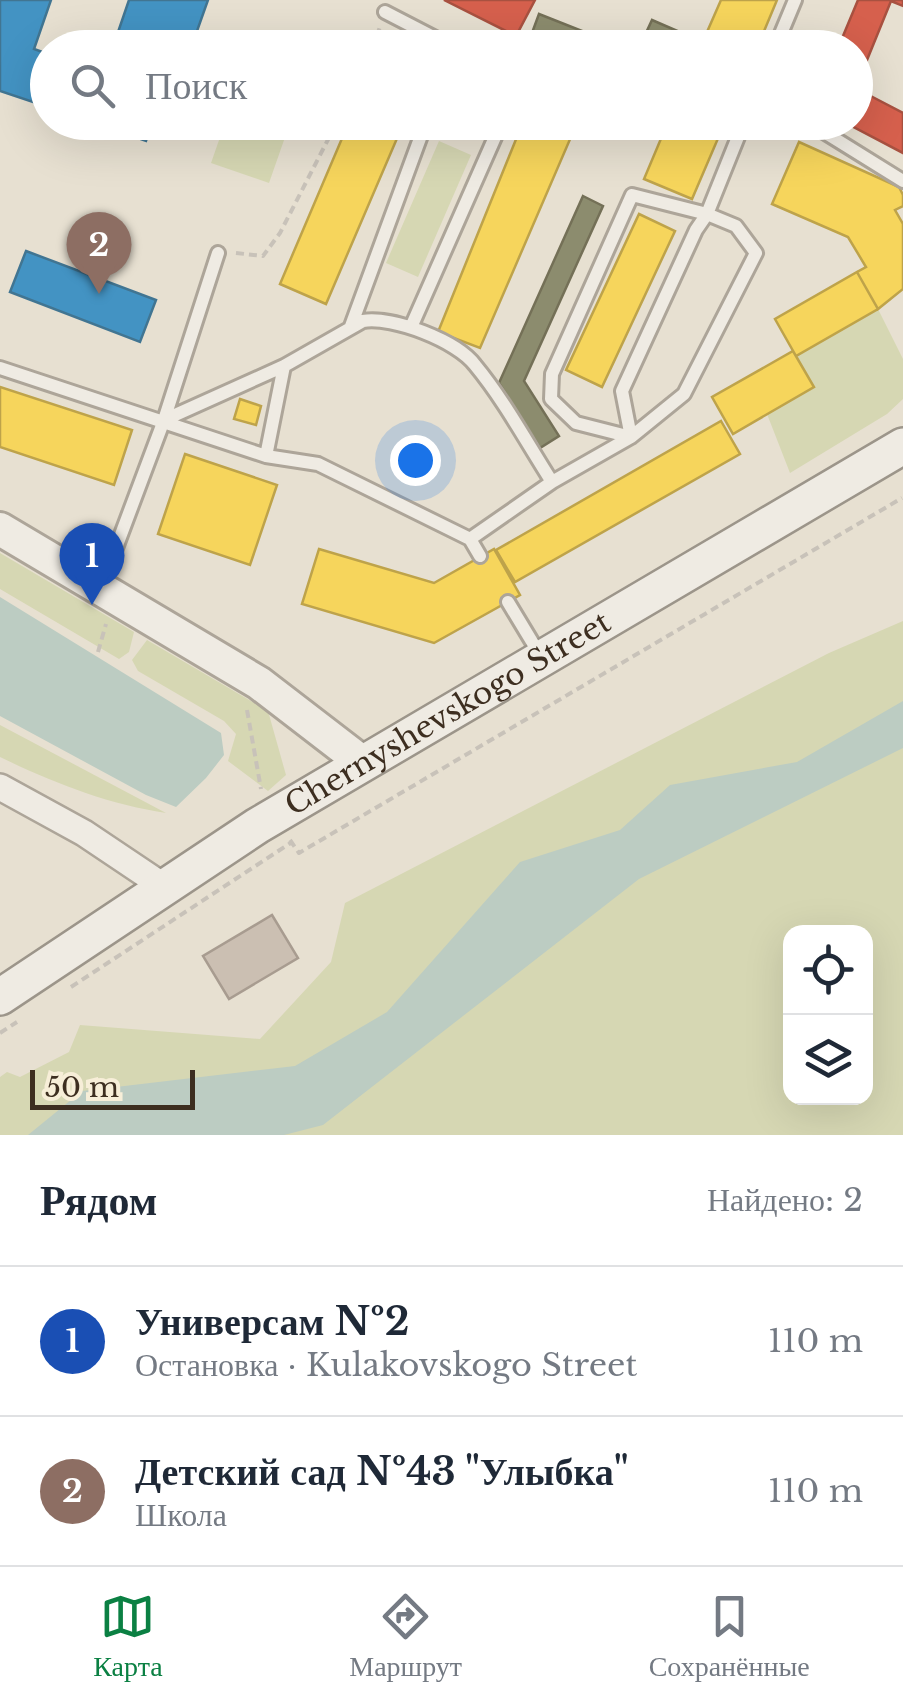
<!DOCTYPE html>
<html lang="ru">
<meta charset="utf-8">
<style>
body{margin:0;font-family:"Libre Baskerville",serif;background:#f2f2f3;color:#1f2937}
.controls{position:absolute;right:30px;bottom:30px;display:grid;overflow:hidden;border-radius:20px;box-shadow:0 10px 40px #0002}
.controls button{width:90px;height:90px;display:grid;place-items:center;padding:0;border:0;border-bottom:2px solid #e0e1e3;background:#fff;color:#1f2937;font:50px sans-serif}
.scale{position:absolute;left:30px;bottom:25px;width:165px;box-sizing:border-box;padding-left:10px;border:5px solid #3d2e20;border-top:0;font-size:28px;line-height:35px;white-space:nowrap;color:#3d2e20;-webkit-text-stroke:8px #f7eed8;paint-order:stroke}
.you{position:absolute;left:415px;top:460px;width:35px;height:35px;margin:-25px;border:8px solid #fff;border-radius:50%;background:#1a73e8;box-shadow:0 0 0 15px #1a73e833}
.badge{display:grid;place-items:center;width:65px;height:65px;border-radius:50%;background:#0b8043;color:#fff;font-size:32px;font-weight:700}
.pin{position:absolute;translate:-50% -82px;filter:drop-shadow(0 2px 5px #0008)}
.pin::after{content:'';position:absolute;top:52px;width:35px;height:30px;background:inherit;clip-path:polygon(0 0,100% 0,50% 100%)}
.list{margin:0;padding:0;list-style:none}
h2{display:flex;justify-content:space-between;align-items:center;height:130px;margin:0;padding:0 40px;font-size:42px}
h2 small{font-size:32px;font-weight:400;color:#747a83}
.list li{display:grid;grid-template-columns:65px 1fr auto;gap:30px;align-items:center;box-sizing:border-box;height:150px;padding:0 40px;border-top:2px solid #e0e1e3}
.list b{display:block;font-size:38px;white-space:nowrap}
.list p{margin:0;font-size:32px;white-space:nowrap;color:#747a83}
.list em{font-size:32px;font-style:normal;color:#747a83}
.icon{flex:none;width:55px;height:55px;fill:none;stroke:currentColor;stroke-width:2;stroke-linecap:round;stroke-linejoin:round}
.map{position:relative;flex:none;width:903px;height:1135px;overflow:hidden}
.search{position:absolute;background:#fff;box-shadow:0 10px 40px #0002;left:30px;right:30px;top:30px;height:110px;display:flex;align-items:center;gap:25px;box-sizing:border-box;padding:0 35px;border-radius:55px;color:#747a83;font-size:38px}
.sheet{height:430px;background:#fff}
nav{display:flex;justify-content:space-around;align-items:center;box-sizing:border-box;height:140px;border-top:2px solid #e0e1e3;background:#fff;font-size:28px;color:#747a83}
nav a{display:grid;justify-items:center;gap:5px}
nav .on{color:#0b8043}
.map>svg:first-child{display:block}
</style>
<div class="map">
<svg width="903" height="1135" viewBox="0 0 903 1135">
<rect width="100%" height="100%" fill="#e7e0d1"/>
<path fill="#d6d7b3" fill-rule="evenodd" d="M225 123H290L269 183 211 163Z
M439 141 471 155 418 277 386 263Z
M878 309 903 359V399L887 414 790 473 767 414 814 387 796 356Z
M0 553 134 632 129 652 119 659 0 589Z
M903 621V1135H0V1077L7 1072 20 1077 69 1052 80 1025 260 1039 331 962 345 903 829 653ZM790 932H866V1098H790Z
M147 640 268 711 286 775 268 791 228 761 236 734 224 721 138 671 132 660Z
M0 725 166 813C107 804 54 783 0 757Z"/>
<path fill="#bcccc2" d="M0 597 221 733 224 755 206 778 176 807 146 795 0 716Z
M903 701V748L639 879 323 1125 284 1135H28L82 1091 295 1066 387 1012 520 862 620 830 670 785 797 762Z"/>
<path fill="#f6d55c" stroke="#bea34a" stroke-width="2.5" d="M721 0H777L757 48H700Z
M349 122H404L326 304 280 284Z
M523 122 577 123 480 348 438 332Z
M668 122H725L692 199 644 179Z
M799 142 899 187 903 195V206L895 210 903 224V289L878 309 857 272 866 267 848 237 772 204Z
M639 214 675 231 602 387 566 370Z
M857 272 878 309 796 356 775 319Z
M793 351 814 387 733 434 712 397Z
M0 387 132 430 114 485 0 447Z
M240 399 261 406 256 425 234 419Z
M721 421 740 454 515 582 496 550Z
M185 454 277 485 250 565 158 534Z
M319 549 434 583 494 549 520 595 434 643 302 604Z"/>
<path fill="#d6604d" stroke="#a85140" stroke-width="2.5" d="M444 0H535L516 36Z
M858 0H903V6L891 1 867 60 856 55V48H838Z
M863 92 903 113V153L846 123 856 122V106Z"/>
<path fill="#4393c3" stroke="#417592" stroke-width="2.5" d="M0 0H51L34 49 48 54V107L0 91Z
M129 0H208L191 48H143L116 38Z
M92 122H152L146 141Z
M26 251 156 300 140 342 10 292Z"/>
<path fill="#8c8c6e" stroke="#747057" stroke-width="2.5" d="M539 14 615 44 614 48H545L529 41Z
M652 20 682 33 676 48H639Z
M583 196 603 206 524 381 559 436 540 448 499 383Z"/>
<path fill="#cbbfb2" stroke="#a89c90" stroke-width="2.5" d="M272 915 298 958 229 999 203 956Z"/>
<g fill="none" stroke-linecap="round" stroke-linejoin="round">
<defs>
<path id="service" d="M385 12 445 43 444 48
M775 48 795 0
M614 122 622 128
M808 122 903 181
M412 325 499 128 487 122
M351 326 426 122
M0 368 266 456 318 464 470 539 480 556
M164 420 218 253
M631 437 622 391 696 230 707 214 744 122
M266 456 284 366
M470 539 552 482
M96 585 116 548 164 420 284 366 363 321C393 316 457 341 475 365 504 400 527 443 552 482L631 437 684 394 756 253 736 226 707 214 632 195 552 374 551 399 576 423 631 437
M508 602 540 655"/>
<path id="minor" d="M0 787 84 833 163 886"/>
<path id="tertiary" d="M0 529 259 683 363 763"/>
<g id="secondary">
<path id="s1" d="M0 997 257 826 903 446"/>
</g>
</defs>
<use href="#service" stroke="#ada599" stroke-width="18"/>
<use href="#minor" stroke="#ada599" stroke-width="30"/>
<use href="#tertiary" stroke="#ada599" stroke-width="38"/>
<use href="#secondary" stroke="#9c958a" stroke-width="40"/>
<path stroke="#c8c2b9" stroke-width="4" stroke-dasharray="8 5" stroke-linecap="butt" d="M372 48 380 27
M236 253 263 256 280 233 337 122
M93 532 99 545
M98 652 106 624
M247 710 261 789
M290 840 299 853 902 498
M71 987 292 842
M0 1033 17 1022"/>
<use href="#service" stroke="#efebe3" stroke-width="12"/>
<use href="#minor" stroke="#efebe3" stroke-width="25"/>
<use href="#tertiary" stroke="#efebe3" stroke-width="32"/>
<use href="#secondary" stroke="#efebe3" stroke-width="35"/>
</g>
<g text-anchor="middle" stroke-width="10" stroke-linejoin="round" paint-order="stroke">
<g font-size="30" fill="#3d2e20" stroke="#f7eed8">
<text dy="10" stroke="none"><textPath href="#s1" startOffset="530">Chernyshevskogo Street</textPath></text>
</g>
</g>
</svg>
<div class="controls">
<button><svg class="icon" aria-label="locate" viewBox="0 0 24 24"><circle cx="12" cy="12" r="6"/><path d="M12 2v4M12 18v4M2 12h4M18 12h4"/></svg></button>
<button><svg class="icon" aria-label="layers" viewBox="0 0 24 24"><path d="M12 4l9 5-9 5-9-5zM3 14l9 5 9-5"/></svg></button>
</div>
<div class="scale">50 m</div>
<div class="you"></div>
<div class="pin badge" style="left:92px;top:605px;background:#1a4fb4">1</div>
<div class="pin badge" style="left:99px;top:294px;background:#8d6e63">2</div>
<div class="search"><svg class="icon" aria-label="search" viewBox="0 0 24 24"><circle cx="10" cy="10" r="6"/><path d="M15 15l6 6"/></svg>Поиск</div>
</div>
<section class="sheet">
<h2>Рядом<small>Найдено: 2</small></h2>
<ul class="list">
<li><span class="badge" style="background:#1a4fb4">1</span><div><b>Универсам №2</b><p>Остановка · Kulakovskogo Street</p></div><em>110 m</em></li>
<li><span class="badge" style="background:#8d6e63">2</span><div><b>Детский сад №43 &quot;Улыбка&quot;</b><p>Школа</p></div><em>110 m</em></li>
</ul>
</section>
<nav>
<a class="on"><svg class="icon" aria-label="map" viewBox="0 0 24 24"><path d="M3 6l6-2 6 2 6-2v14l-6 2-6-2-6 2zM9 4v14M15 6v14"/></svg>Карта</a>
<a><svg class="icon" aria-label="directions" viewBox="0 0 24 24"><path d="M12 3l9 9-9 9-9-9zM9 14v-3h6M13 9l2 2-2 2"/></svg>Маршрут</a>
<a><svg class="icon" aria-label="saved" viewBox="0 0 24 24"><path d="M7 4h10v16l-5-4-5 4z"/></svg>Сохранённые</a>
</nav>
